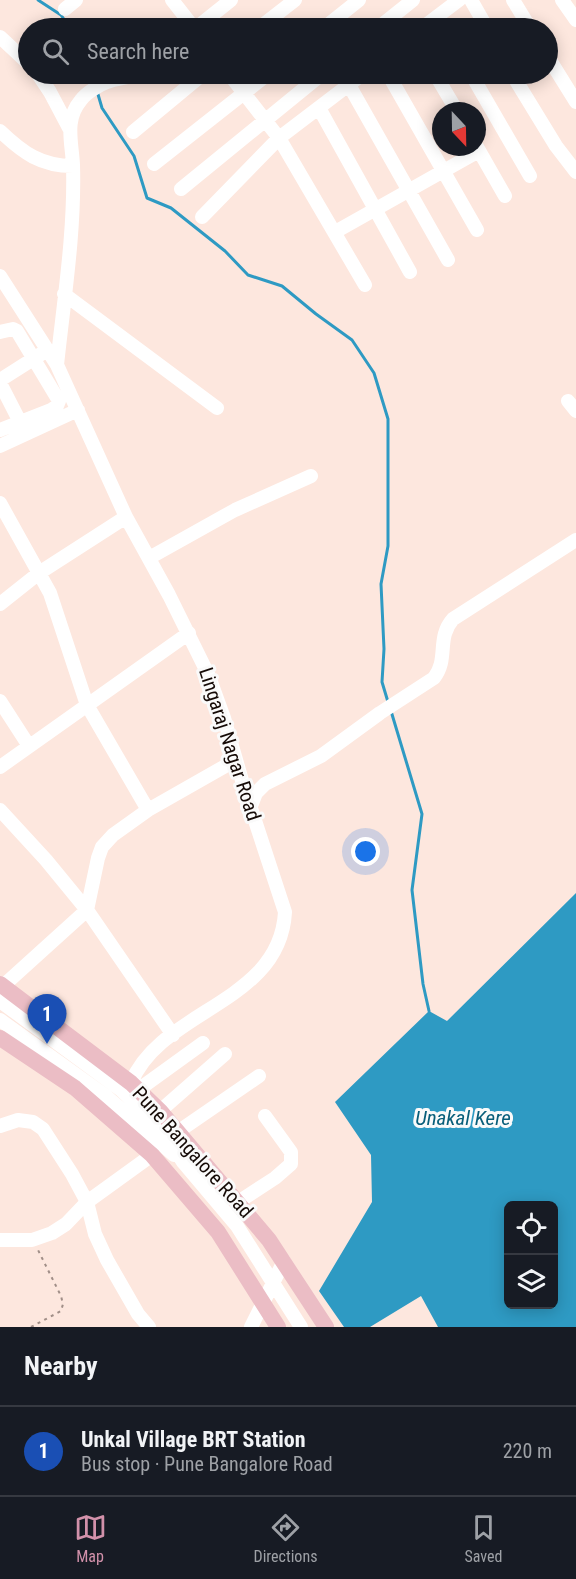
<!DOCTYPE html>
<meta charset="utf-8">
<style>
body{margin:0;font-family:"Roboto Condensed",sans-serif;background:#242831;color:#f1f3f6}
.controls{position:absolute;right:18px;bottom:18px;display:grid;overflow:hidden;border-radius:9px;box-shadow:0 3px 15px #0003}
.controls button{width:54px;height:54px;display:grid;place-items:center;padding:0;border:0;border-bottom:2px solid #363941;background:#171b24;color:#f1f3f6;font:30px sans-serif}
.compass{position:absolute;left:432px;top:102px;width:54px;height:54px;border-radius:50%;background:#171b24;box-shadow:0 3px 15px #0003;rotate:158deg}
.you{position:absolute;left:366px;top:852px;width:21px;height:21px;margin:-15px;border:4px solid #fff;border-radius:50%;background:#1a73e8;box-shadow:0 0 0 9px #1a73e833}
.badge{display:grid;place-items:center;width:39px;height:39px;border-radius:50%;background:#d291aa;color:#fff;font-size:20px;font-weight:700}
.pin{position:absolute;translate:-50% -50px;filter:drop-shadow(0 2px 3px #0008)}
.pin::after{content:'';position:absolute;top:32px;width:21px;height:18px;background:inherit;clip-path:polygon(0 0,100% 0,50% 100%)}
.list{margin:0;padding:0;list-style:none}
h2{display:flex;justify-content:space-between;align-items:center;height:78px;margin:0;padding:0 24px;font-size:26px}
h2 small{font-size:20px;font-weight:400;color:#9ea1a6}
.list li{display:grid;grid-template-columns:39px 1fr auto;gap:18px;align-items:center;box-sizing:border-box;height:90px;padding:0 24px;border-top:2px solid #363941}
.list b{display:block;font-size:22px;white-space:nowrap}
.list p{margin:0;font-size:20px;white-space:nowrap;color:#9ea1a6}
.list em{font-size:20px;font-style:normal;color:#9ea1a6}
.icon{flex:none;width:33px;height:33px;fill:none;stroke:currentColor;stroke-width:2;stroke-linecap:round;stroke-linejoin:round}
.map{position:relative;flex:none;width:576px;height:1327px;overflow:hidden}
.search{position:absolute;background:#171b24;box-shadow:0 3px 15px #0003;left:18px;right:18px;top:18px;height:66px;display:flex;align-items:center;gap:15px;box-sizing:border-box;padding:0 21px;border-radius:33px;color:#9ea1a6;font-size:22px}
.sheet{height:168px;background:#171b24}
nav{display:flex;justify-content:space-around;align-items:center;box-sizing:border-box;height:84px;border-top:2px solid #363941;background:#171b24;font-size:16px;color:#9ea1a6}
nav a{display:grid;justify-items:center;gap:3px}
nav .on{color:#d291aa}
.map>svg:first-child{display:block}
</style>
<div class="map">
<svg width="576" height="1327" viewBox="0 0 576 1327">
<rect width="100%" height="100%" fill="#fde7de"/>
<path fill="#2e9ac3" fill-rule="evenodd" d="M576 893V1327H438L421 1296 370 1327H344L319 1291 372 1202 371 1155 335 1102 429 1011 447 1021ZM508 1206H554V1304H508Z"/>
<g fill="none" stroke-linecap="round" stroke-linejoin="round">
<path stroke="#2e9ac3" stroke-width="3" d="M38 0 61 15 70 28
M91 74 94 82
M97 91 102 108 134 156 147 198 171 208 225 251 248 275 282 286 316 314 352 340 374 373 388 419V546L381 584 384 649 382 682 388 702
M391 711 422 814 412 890 423 984 429 1011"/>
<path stroke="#a08e87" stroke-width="2" stroke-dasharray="3 4.5" stroke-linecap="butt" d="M31 1327 61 1311 63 1304 61 1296 38 1250"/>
<path stroke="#fff" stroke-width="14" d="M172 0 194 28
M471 0 487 28
M513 0 530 28
M562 0 576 20
M65 9 76 0
M196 28 231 0
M259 28 295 0
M324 28 359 0
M378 28 413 0
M422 28 459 0
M0 37 28 63
M548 57 576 102
M38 74 50 92 69 128
M229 74 279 138 365 285
M388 74 477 230
M435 74 457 111
M471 74 530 176
M512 74 556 146 576 172
M349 85 448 260
M319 108 410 272
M0 131C23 153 41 166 73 166
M133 132 203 74
M477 147 505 196
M154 164 268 74
M181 189 322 74
M202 217 279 138 363 74
M335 232 479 151
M0 276 57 365 126 517 169 595 208 674 224 718 243 784 285 912C280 1004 161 1009 131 1083
M64 294 217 408
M0 332 13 329 17 331 59 401 57 406 51 410 0 430
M57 365C64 299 75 231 73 165 72 142 64 120 81 100 86 93 99 85 107 82 116 78 128 78 137 74
M0 380 41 354
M0 383 20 422
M568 401 576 411
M0 446 78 410
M0 503 50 593 87 705 148 810
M149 558 235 510 311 476
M0 604 39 573 126 517
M0 701 29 746
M0 767 189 633
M251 806 256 793 265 784 321 756 380 713 434 678C449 659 436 638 453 619L576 540
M0 810 46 860 87 910 173 1035
M3 986 87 910 98 858 102 847 113 835 148 810 236 760
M0 1001 120 1089 162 1129 183 1162 237 1226 301 1327
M0 1020 107 1097 174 1155
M138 1090 203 1043
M160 1111 225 1054
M0 1126 18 1120 33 1122 43 1129 72 1174 87 1202 95 1234 107 1260 138 1314 149 1327
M179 1131 259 1076
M238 1202 275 1178 291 1164V1152L265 1116
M0 1240H32L52 1233 66 1224 87 1202 152 1155
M251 1327 284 1261"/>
<path stroke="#ebbdc5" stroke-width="16" d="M0 984 131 1083 160 1111 269 1240 326 1327
M0 1038 75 1088 152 1155 218 1232 278 1327"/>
</g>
<g text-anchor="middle" stroke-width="6" stroke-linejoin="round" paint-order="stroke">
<g font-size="20" fill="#150a06" stroke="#fafafa">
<text transform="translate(230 744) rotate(72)" y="7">Lingaraj Nagar Road</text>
<text transform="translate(193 1152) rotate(48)" y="7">Pune Bangalore Road</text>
</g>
<g font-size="21" font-style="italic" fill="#085e7a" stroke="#fafafa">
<text x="463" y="1125">Unakal Kere</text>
</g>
</g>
</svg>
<div class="controls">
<button><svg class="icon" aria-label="locate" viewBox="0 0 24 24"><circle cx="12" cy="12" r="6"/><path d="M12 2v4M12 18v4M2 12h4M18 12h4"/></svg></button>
<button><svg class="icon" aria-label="layers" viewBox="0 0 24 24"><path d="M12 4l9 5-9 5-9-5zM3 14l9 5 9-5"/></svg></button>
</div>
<svg class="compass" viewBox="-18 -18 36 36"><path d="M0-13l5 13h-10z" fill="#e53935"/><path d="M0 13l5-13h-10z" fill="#9ea1a6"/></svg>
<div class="you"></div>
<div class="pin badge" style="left:47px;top:1044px;background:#1a4fb4">1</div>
<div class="search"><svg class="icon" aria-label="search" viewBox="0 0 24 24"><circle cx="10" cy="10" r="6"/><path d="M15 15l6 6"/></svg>Search here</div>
</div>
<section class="sheet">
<h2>Nearby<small></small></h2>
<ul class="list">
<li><span class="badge" style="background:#1a4fb4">1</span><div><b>Unkal Village BRT Station</b><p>Bus stop · Pune Bangalore Road</p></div><em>220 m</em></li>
</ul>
</section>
<nav>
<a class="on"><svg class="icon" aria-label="map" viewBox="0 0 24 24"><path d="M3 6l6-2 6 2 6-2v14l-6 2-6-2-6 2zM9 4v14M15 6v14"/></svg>Map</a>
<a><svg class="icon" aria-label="directions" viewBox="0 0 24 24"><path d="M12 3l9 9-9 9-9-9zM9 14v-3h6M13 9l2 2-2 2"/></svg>Directions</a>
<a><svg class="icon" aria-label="saved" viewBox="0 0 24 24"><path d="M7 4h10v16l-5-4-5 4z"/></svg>Saved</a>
</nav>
